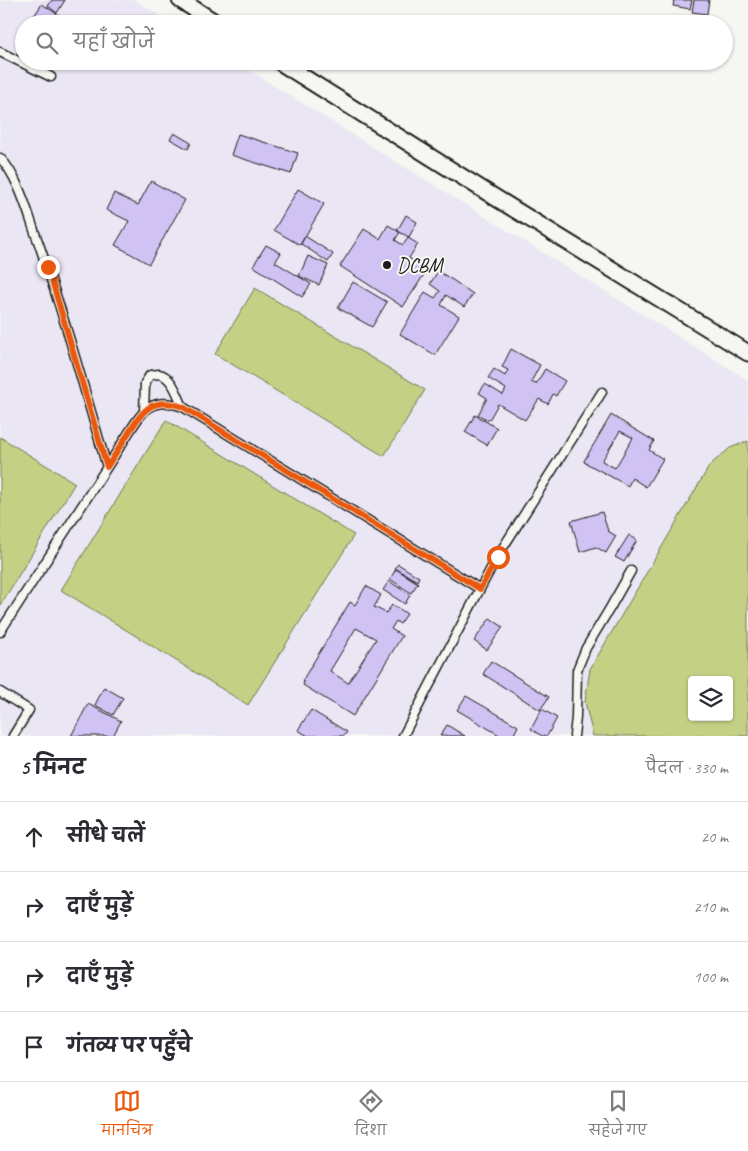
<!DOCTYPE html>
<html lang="hi">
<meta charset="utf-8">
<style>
body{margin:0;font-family:Caveat,"Playpen Sans Deva",sans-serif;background:#f7f7f7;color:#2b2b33}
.controls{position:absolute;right:15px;bottom:15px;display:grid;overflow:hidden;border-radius:5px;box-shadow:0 1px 4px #0004}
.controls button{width:45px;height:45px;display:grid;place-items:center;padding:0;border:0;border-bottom:1px solid #e1e1e2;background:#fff;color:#2b2b33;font:25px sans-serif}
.stop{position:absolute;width:15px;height:15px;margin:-11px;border:4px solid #ea580c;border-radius:50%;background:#fff}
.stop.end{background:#ea580c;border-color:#fff;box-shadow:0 1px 5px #0008}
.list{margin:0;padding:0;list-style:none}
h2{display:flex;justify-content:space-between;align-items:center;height:65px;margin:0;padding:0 20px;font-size:21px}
h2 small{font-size:16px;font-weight:400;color:#7c7c81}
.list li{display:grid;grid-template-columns:32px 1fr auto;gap:15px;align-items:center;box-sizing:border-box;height:70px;padding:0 20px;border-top:1px solid #e1e1e2}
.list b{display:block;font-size:19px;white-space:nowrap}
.list em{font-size:16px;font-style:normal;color:#7c7c81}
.icon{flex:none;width:28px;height:28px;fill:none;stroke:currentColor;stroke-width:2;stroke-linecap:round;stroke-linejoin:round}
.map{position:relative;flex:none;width:748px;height:736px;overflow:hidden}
.search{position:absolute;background:#fff;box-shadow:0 1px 4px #0004;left:15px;right:15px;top:15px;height:55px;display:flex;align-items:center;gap:12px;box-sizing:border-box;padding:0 18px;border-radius:28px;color:#7c7c81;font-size:19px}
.sheet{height:345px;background:#fff}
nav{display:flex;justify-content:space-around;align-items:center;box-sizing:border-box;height:70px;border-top:1px solid #e1e1e2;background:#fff;font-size:14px;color:#7c7c81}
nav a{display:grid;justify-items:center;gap:2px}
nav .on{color:#ea580c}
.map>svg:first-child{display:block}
</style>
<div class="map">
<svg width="748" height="736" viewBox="0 0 748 736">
<rect width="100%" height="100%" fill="#f6f6f2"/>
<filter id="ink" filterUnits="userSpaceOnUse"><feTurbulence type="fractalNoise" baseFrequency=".02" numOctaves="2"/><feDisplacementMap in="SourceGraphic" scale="10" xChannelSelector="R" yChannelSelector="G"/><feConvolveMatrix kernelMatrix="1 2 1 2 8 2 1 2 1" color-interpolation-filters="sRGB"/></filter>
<g filter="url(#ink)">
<path fill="#ebe6f3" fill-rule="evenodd" d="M0 0H135L173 24H24V61H234L748 380V736H0ZM692 680H729V717H692Z"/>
<path fill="#c4d185" stroke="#707650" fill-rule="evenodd" d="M255 288 425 390 384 456 215 354Z
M166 420 354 535 248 705 61 590Z
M0 437 75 483 0 606Z
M748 441V736H593L585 702 590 669 710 465 730 448ZM692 680H729V717H692Z"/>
<path fill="#d1c2f4" stroke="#1c1c1c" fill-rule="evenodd" d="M52 0H65L57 13 48 6Z
M674 0H692L690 9 673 6Z
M694 0H709L707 14 692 12Z
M42 4 63 18 59 24H40L32 19Z
M174 133 191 143 188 149 170 139Z
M238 134 298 153 291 174 231 155Z
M151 181 185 200 149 264 115 245 129 221 106 210 114 193 138 205Z
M298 189 324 204 300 245 274 230Z
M406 215 417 222 409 237 397 231Z
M388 225 400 232 395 240 403 245 408 238 418 244 409 258 427 270 403 307 340 266 364 229 380 239Z
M305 236 333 254 328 262 301 244Z
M266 245 281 253 275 262 311 284 302 297 253 266Z
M308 256 328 265 319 285 299 276Z
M438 271 454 281 473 294 464 307 446 295 441 305 459 316 435 355 400 334 425 292 435 298 440 291 430 284Z
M353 282 387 302 372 327 338 308Z
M511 349 540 365 531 382 536 384 545 369 565 381 556 396 553 394 548 404 539 399 525 420 498 404 489 420 478 415 487 398 479 393 485 384 503 395 506 389 488 378 494 369 505 376 508 370 502 367Z
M475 415 497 428 487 445 465 432Z
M611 415 654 441 649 450 663 459 646 487 632 478 628 486 584 462V461ZM620 431 633 438 615 468 602 461Z
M602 512 608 531 616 536 606 553 596 547 580 552 571 521Z
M629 535 637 540 624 562 615 557Z
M398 564 419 577 417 581 395 568Z
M396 569 418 583 411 593 390 579Z
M389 581 410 595 405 604 383 590Z
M366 586 381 595 374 607 386 613 392 605 395 607V606L407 614 400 624 396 621 391 629 402 636 353 716 303 685 304 682 302 681 350 602 355 605ZM356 628 376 639 348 683 330 671Z
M490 618 503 627 487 650 474 641Z
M491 661 549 697 540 710 483 674Z
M104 687 123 698 113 715 95 705Z
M466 696 518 726 513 736H501L457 710Z
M88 704 121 721 113 736H71Z
M542 709 557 718 547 736H542L531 729Z
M311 710 347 732 344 736H308L298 730Z
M447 725 465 736H440Z"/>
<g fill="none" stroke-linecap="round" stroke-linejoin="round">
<defs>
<path id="service" d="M0 52 51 77
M0 158C16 173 27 209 34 230 62 308 84 388 107 467L0 632
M144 412 145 383 150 375C152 375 157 374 159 374 172 376 178 396 183 407
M107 467C114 456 121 445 128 434 143 410 152 396 183 407L480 589
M0 692 29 710 13 736
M403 736 480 589 497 557 602 392
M574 736 576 717 577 670 586 648 610 608 631 571"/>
<path id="minor" d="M180 0 218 24
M278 61 496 198 748 353"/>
</defs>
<use href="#service" stroke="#1c1c1c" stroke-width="11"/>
<use href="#minor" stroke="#1c1c1c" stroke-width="19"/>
<use href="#service" stroke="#f6f6f2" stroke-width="8"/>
<use href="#minor" stroke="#f6f6f2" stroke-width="15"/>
</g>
</g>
<g fill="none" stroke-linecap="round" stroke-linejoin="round" filter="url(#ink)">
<path stroke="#ea580c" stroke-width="6" d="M48 267 107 467C114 456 121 445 128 434 143 410 152 396 183 407L480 589 498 557"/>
</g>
<circle fill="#1c1c1c" stroke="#f6f6f2" stroke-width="2" cx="387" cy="265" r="5"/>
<g text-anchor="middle" stroke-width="4" stroke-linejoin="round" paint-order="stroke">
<g font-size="20" fill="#1c1c1c" stroke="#f6f6f2" text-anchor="start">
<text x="397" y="272">DCBM</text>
</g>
</g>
</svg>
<div class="controls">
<button><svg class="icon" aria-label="layers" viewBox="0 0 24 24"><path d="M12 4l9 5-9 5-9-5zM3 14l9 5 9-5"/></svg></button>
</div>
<div class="stop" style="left:498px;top:557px"></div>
<div class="stop end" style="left:48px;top:267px"></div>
<div class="search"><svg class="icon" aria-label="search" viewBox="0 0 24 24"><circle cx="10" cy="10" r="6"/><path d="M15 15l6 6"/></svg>यहाँ खोजें</div>
</div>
<section class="sheet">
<h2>5 मिनट<small>पैदल · 330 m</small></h2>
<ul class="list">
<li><svg class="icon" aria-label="ahead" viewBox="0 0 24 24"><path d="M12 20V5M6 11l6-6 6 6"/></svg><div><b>सीधे चलें</b></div><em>20 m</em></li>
<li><svg class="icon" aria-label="right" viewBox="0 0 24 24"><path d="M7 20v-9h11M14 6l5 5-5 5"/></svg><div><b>दाएँ मुड़ें</b></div><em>210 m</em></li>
<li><svg class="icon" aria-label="right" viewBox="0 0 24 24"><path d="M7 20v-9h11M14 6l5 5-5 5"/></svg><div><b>दाएँ मुड़ें</b></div><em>100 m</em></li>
<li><svg class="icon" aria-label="arrive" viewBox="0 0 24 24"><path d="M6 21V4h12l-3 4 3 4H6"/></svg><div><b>गंतव्य पर पहुँचे</b></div></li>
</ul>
</section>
<nav>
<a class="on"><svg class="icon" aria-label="map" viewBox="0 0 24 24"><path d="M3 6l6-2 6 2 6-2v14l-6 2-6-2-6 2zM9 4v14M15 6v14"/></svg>मानचित्र</a>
<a><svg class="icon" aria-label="directions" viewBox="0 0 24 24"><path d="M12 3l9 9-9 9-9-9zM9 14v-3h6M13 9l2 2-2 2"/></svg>दिशा</a>
<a><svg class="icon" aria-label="saved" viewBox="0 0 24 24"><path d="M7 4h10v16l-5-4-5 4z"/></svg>सहेजे गए</a>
</nav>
